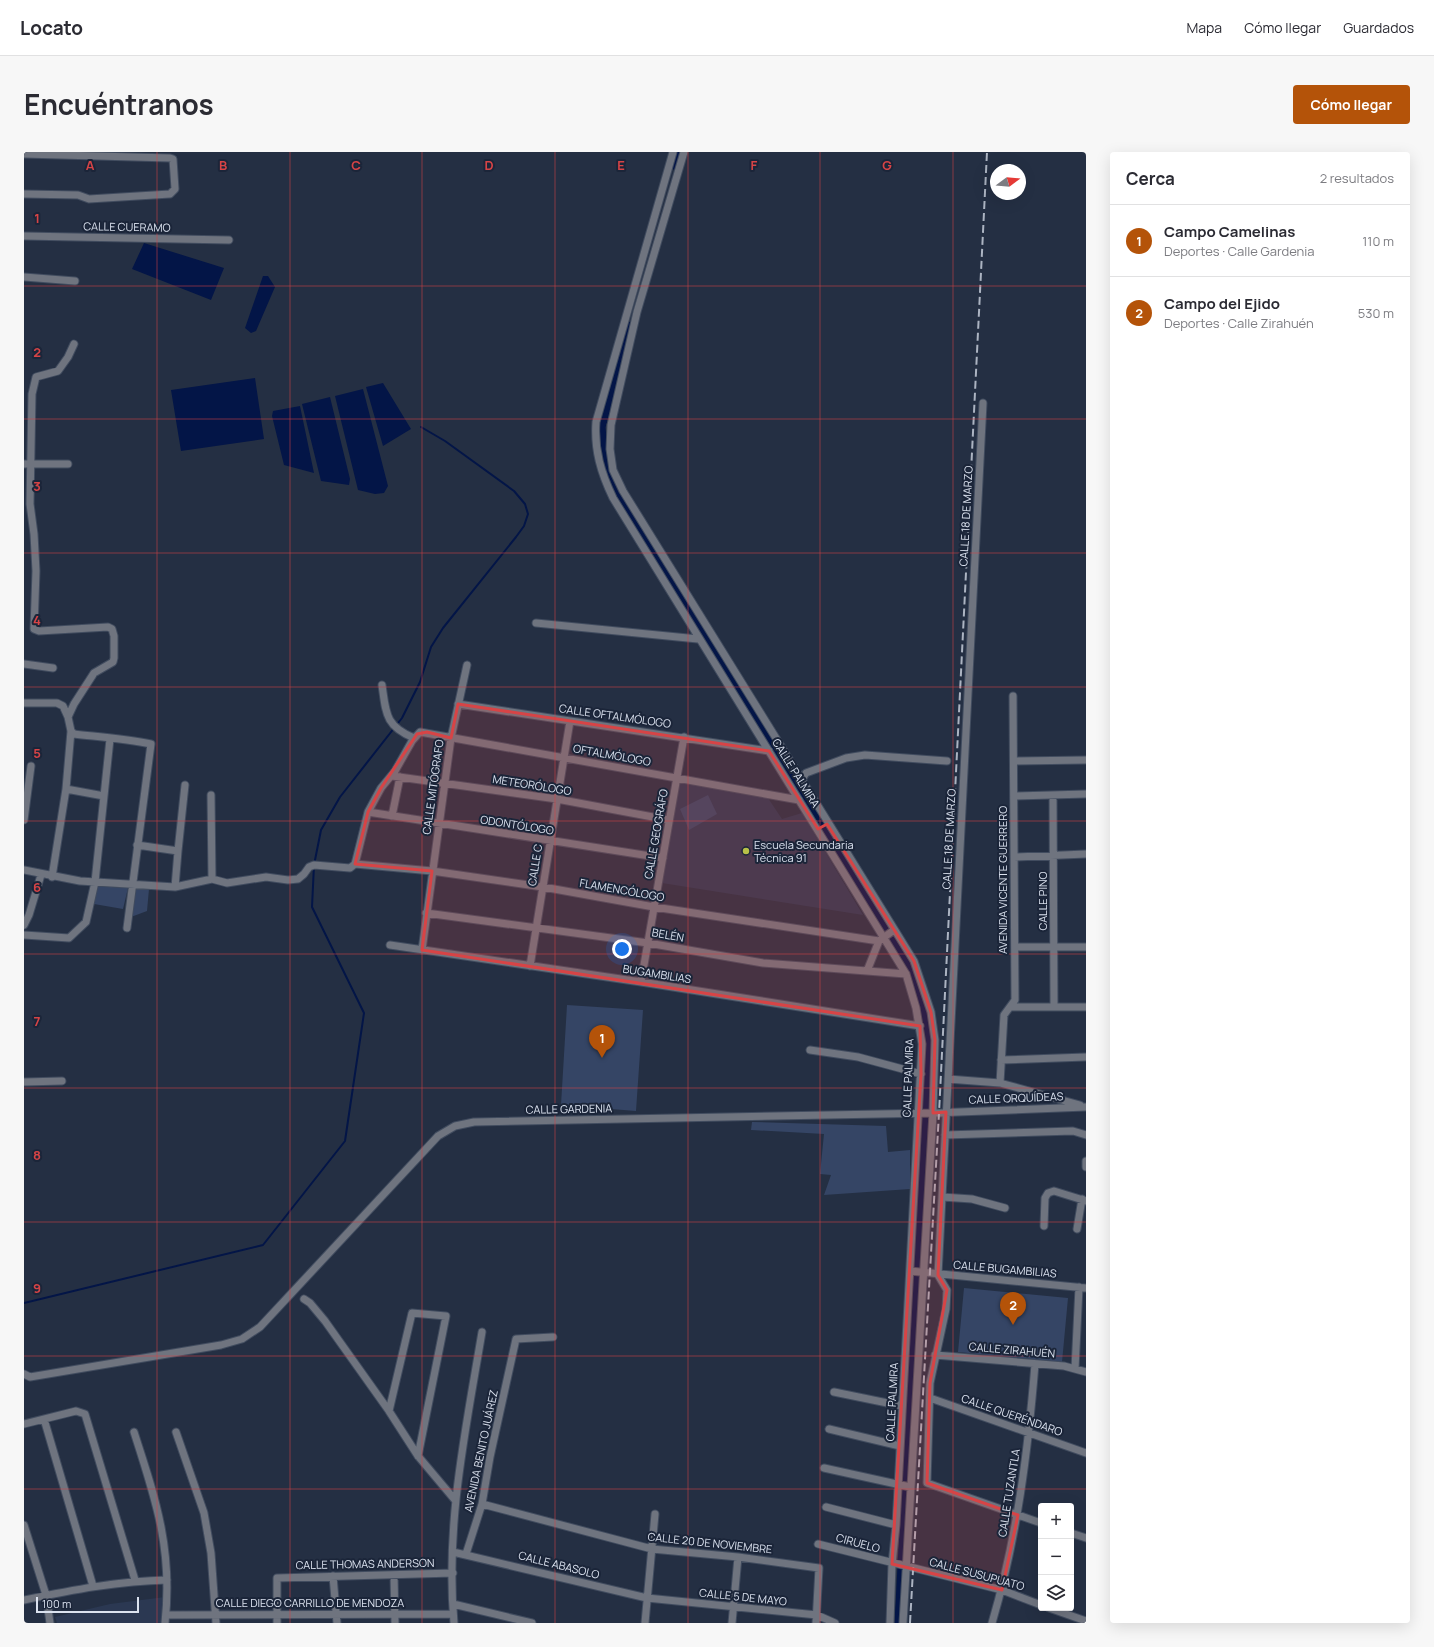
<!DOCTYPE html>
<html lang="es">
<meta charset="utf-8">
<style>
body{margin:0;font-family:Manrope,sans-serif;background:#f7f7f7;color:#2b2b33}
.controls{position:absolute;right:12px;bottom:12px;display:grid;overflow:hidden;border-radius:4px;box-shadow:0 4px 16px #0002}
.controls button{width:36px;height:36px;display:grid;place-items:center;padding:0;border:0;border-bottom:1px solid #e1e1e2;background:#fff;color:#2b2b33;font:20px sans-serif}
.compass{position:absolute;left:966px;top:12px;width:36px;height:36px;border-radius:50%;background:#fff;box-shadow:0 4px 16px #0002;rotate:74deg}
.scale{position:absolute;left:12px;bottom:10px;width:103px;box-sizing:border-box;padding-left:4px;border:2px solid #dbe2ef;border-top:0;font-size:11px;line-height:14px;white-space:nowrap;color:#dbe2ef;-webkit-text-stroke:3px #1b2539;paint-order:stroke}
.you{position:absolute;left:598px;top:797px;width:14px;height:14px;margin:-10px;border:3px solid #fff;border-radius:50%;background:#1a73e8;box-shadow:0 0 0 6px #1a73e833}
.badge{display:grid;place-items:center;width:26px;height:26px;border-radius:50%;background:#b45309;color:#fff;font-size:13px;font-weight:700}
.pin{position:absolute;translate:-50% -33px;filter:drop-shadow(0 1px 2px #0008)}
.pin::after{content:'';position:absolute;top:21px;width:14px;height:12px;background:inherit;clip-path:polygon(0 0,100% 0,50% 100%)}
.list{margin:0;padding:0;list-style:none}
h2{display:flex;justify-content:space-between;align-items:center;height:52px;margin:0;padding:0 16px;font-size:17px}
h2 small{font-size:13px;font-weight:400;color:#7c7c81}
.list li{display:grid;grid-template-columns:26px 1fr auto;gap:12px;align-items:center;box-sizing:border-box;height:72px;padding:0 16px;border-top:1px solid #e1e1e2}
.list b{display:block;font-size:15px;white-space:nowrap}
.list p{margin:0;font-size:13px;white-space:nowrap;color:#7c7c81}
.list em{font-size:13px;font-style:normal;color:#7c7c81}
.icon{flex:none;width:22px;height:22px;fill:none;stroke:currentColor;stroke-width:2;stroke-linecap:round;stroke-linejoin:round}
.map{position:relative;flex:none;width:1062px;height:1471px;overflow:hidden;border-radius:4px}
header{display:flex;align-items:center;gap:24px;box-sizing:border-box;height:56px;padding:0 20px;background:#fff;border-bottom:1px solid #e1e1e2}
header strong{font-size:19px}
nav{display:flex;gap:22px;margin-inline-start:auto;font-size:14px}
.intro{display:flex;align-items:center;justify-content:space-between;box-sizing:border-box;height:96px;padding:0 24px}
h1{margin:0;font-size:28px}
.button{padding:10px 18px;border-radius:4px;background:#b45309;color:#fff;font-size:14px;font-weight:700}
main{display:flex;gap:24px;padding:0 24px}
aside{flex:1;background:#fff;border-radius:4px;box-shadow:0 4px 16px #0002}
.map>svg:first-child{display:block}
</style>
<header>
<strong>Locato</strong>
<nav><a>Mapa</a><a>Cómo llegar</a><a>Guardados</a></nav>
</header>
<div class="intro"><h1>Encuéntranos</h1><a class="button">Cómo llegar</a></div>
<main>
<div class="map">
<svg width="1062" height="1471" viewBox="0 0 1062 1471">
<rect width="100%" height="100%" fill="#242f43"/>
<path fill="#2b3852" d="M656 630 744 646 758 667 778 661 839 763 638 731Z
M141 1445 138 1471H33L31 1465 86 1452Z"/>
<path fill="#354565" d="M684 643 693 662 665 678 656 657Z
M72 734 104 736 99 757 70 752Z
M111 735 125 737 123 759 107 765Z
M543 853 619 858 612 959 537 953Z
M728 970 862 974 864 1000 886 998V1037L800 1043 807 1023 796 1022 800 982 727 978Z
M940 1136 1044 1146 1038 1210 934 1200Z"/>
<path fill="#031547" d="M120 91 200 116 187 148 108 117Z
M239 124H244L251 135 232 179 227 181 221 176Z
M231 226 240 287 157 299 147 238Z
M359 231 387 277 359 294 342 235Z
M339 237 364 334 360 341 351 342 334 338 311 244Z
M306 245 326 327 325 333 297 329 278 252Z
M276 254 290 321 260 313 248 264 249 259Z"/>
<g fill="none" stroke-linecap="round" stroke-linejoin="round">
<path stroke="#031547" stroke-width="2" d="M0 1151 239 1093 321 989 340 861 288 755 290 713 297 678 316 645 378 566 396 530 407 495 419 476 492 385 500 374 504 362 501 352 490 339 421 289 397 275"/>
<path stroke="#031547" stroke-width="7" d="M652 15 656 0
M607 173 578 275 582 320 598 351 886 817C897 841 902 865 905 891L874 1471"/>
<defs>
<path id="minor" d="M649 0 572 270C570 298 577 321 589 346L882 822 892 856 898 892 872 1373 868 1412 866 1471
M660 0 613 160 587 273 586 297 589 318 599 339 890 809 907 860 911 888 909 961 879 1471
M0 2 146 6 149 7 151 37 146 42 65 47 54 43 0 42
M0 84 205 88
M0 125 51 129
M959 251 914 1123 923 1138 922 1157 906 1231 903 1331 1017 1371
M0 312H44
M512 471 674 487
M0 512 29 516
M358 533C362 561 361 574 390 586
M0 551H33L39 554 44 565
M434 552 745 599
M47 579 50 582C76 585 102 587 127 592L103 776
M991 609 1062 608
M368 624 533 647 645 668
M777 629 782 621 822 606 841 603 923 609
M42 637 80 644
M187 643 188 727
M1029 643 1030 855
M990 644 1062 642
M344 660 639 706
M368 664 376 625
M0 668 7 614
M113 693 154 699 151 735 188 727 203 731 242 725 264 728 274 727 280 722 285 715 290 713 326 716 331 712 344 660 357 636 371 619 388 589 396 580 775 648
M154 699 161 633
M990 705 1062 702
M331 712 408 719 519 735 630 755 855 789 870 778
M0 718 56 729 151 735
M28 725 42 637 47 579 44 565 50 552 70 521 89 510 90 506V484L88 477 84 475 15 479 10 477 12 419 10 382 6 352 8 242 12 225 34 219 44 205 50 192
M402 761 624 791 739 811 882 822
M0 773 5 763 17 723
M0 783 45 786 62 770 71 730 86 587
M366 793 617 830 896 874
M991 795H1062
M398 798 427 586 443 513
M506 814 546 569
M843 819 855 789
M617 830 660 585
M986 855H1062
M786 898 834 905 897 922
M977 908 1062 905
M924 927 976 931 1056 953
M0 930 38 929
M976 931 980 863 991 848 989 544
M921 983 1049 979 1062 983
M1062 1015V1009
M918 1045 948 1047 981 1056
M1020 1074 1021 1046 1024 1041 1030 1039 1062 1049
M1053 1077 1058 1047
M886 1119 1062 1136
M280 1147 286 1151 301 1169 365 1259 394 1304 431 1348
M911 1203 1040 1214 1062 1220
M1051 1217 1055 1135
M0 1222 6 1225 197 1193 218 1187 236 1175 414 984 431 974 450 970 909 961 1062 955
M810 1240 878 1254
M906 1246 1062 1301
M365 1259 388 1161 422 1164 394 1304
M20 1267 69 1434
M0 1272 52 1259 61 1262 111 1428
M805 1277 876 1294
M110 1280C132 1348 149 1398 141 1471
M152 1280 180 1361 187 1401 192 1471
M800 1316 886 1335
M458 1352 628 1397 714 1405 795 1416 792 1471
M802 1355 872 1373
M0 1373 22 1443 26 1471
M1047 1381 1062 1386
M794 1392 978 1438 1017 1453
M429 1400 623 1446 793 1463 811 1471
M442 1402 458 1352 466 1305 492 1187 529 1185
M370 1423 371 1471
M309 1424 313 1471
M0 1448C48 1438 95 1429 143 1428
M429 1452 508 1471
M1025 1456 1062 1469
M142 1463 429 1462
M253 1471V1426L429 1421
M430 1471C421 1373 442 1276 458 1180
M621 1471 631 1362
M708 1471 714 1405
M968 1471C993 1386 1004 1300 1011 1212"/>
</defs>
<use href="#minor" stroke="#414c5f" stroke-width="9"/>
<use href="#minor" stroke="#6f747f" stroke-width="7"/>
<path stroke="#acb4c2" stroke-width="2" stroke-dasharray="8 4" stroke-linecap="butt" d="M886 1471 915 961 963 0"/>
</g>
<path fill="#d74446" fill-opacity="0.2" stroke="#d74446" stroke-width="3" stroke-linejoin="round" d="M434 552 745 599 794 677 803 672 890 809 907 860 911 888 909 961 922 960 914 1123 923 1138 906 1231 903 1331 994 1363 978 1438 868 1412 897 922 896 874 398 798 408 719 331 712 344 660 357 636 393 582 403 580 427 586Z"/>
<path fill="none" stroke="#d74446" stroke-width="1" stroke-opacity="0.55" d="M133 0V1471M266 0V1471M398 0V1471M531 0V1471M664 0V1471M796 0V1471M929 0V1471M0 134H1062M0 267H1062M0 401H1062M0 535H1062M0 669H1062M0 802H1062M0 936H1062M0 1070H1062M0 1204H1062M0 1337H1062"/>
<circle fill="#b7c148" stroke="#1b2539" stroke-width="1.5" cx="722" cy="699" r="4"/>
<g text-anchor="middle" stroke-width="4" stroke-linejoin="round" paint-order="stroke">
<g font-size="11" fill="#dbe2ef" stroke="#1b2539">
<text transform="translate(103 75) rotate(1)" y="4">CALLE CUERAMO</text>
<text transform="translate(942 364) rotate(-87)" y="4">CALLE 18 DE MARZO</text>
<text transform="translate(591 564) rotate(8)" y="4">CALLE OFTALMÓLOGO</text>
<text transform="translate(588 603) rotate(10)" y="4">OFTALMÓLOGO</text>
<text transform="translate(772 621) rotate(58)" y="4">CALLE PALMIRA</text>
<text transform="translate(508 633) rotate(9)" y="4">METEORÓLOGO</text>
<text transform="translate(409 635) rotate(-82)" y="4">CALLE MITÓGRAFO</text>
<text transform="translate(493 673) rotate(9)" y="4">ODONTÓLOGO</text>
<text transform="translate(632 682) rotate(-80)" y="4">CALLE GEOGRÁFO</text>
<text transform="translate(925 687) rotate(-87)" y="4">CALLE 18 DE MARZO</text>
<text transform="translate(511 713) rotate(-81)" y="4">CALLE C</text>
<text transform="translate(979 728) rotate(-90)" y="4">AVENIDA VICENTE GUERRERO</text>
<text transform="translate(598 738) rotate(10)" y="4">FLAMENCÓLOGO</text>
<text transform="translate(1019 749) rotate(-90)" y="4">CALLE PINO</text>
<text transform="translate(644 783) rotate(10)" y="4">BELÉN</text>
<text transform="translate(633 822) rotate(9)" y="4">BUGAMBILIAS</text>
<text transform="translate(884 926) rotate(-88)" y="4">CALLE PALMIRA</text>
<text transform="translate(992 946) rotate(-2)" y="4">CALLE ORQUÍDEAS</text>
<text transform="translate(545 957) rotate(-1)" y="4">CALLE GARDENIA</text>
<text transform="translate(981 1117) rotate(5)" y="4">CALLE BUGAMBILIAS</text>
<text transform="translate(988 1198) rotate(5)" y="4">CALLE ZIRAHUÉN</text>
<text transform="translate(868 1250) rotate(-87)" y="4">CALLE PALMIRA</text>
<text transform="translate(988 1263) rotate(19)" y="4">CALLE QUERÉNDARO</text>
<text transform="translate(457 1299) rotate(-78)" y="4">AVENIDA BENITO JUÁREZ</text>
<text transform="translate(985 1341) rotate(-81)" y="4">CALLE TUZANTLA</text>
<text transform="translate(686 1391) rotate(6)" y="4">CALLE 20 DE NOVIEMBRE</text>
<text transform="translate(834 1391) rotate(15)" y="4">CIRUELO</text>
<text transform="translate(341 1412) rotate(-1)" y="4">CALLE THOMAS ANDERSON</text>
<text transform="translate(535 1413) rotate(14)" y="4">CALLE ABASOLO</text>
<text transform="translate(953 1422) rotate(15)" y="4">CALLE SUSUPUATO</text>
<text transform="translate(719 1445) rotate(6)" y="4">CALLE 5 DE MAYO</text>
<text x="286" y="1455">CALLE DIEGO CARRILLO DE MENDOZA</text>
</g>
<g font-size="11" fill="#dbe2ef" stroke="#1b2539" text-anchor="start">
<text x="730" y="697">Escuela Secundaria<tspan x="730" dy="13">Técnica 91</tspan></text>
</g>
</g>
<g font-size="13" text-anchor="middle" font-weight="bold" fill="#d74446" stroke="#1b2539" stroke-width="4" stroke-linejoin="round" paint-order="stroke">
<text x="66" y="18">A</text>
<text x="199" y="18">B</text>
<text x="332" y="18">C</text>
<text x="465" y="18">D</text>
<text x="597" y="18">E</text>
<text x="730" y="18">F</text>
<text x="863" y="18">G</text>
<text x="13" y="71">1</text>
<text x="13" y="205">2</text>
<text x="13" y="339">3</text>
<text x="13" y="473">4</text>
<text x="13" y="606">5</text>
<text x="13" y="740">6</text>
<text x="13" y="874">7</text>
<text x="13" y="1008">8</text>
<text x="13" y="1141">9</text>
</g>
</svg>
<div class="controls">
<button>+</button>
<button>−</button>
<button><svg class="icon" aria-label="layers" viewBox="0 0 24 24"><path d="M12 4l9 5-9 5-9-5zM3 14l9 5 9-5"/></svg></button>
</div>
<svg class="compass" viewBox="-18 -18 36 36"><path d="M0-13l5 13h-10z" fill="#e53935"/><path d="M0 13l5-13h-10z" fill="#7c7c81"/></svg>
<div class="scale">100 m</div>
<div class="you"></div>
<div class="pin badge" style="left:578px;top:906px">1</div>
<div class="pin badge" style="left:989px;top:1173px">2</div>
</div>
<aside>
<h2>Cerca<small>2 resultados</small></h2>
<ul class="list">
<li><span class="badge">1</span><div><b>Campo Camelinas</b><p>Deportes · Calle Gardenia</p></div><em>110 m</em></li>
<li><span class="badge">2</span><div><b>Campo del Ejido</b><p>Deportes · Calle Zirahuén</p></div><em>530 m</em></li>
</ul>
</aside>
</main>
